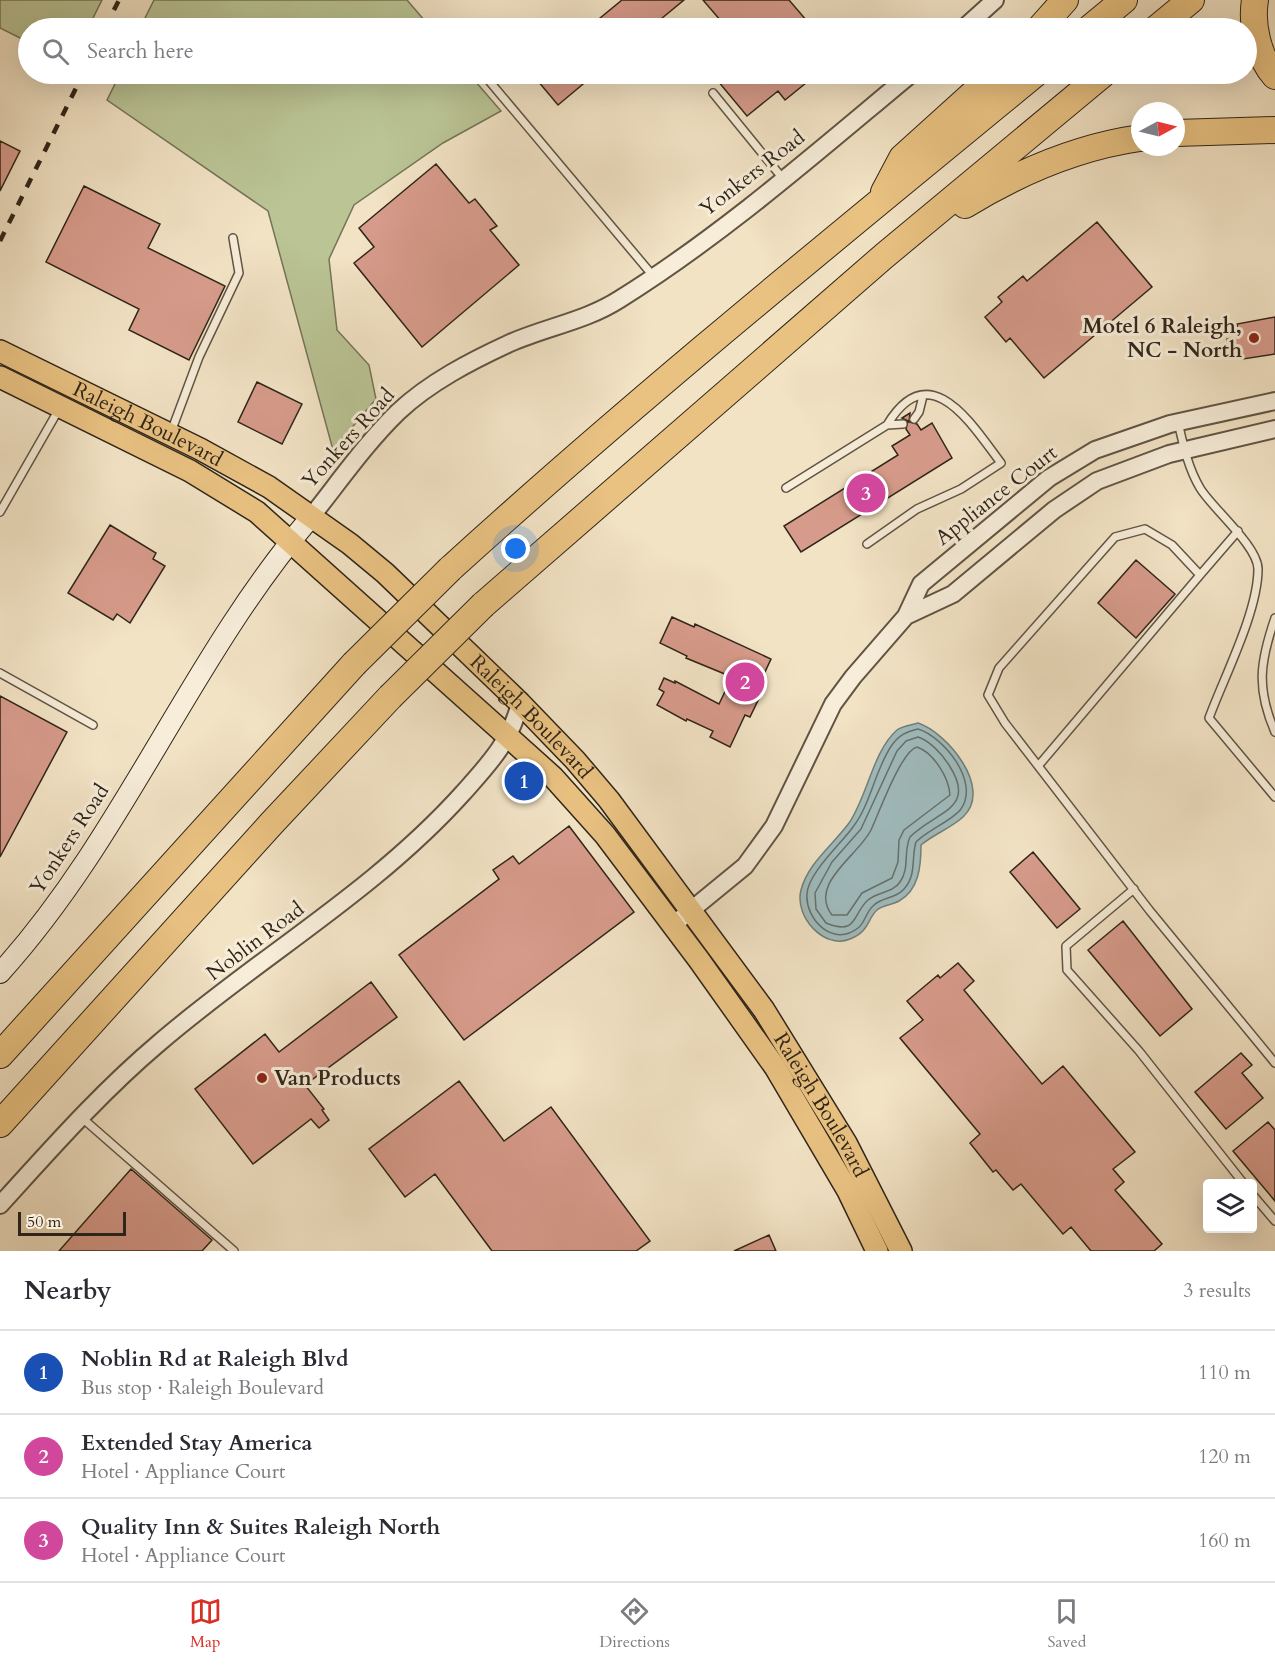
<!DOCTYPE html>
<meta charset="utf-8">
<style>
body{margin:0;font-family:Cardo,serif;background:#f2f2f3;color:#2b2b33}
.controls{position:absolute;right:18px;bottom:18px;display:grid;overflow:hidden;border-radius:6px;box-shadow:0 6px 24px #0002}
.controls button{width:54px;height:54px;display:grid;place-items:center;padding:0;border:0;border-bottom:2px solid #e1e1e2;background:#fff;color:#2b2b33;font:30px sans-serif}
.compass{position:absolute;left:1131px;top:102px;width:54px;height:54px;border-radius:50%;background:#fff;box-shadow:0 6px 24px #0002;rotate:83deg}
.scale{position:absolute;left:18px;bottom:15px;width:108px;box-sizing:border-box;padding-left:6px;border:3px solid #2f2519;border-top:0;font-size:16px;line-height:21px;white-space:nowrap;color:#2f2519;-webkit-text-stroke:4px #f7edd9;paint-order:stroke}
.you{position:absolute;left:516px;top:549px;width:21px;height:21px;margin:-15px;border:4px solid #fff;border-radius:50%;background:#1a73e8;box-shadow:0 0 0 9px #1a73e833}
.badge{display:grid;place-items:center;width:39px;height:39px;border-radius:50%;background:#d93025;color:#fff;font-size:20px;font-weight:700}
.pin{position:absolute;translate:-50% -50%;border:3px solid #fff;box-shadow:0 2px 6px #0006}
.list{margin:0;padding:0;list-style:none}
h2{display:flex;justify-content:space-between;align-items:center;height:78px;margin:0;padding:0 24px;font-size:26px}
h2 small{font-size:20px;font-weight:400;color:#7c7c81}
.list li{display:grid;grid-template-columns:39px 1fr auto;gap:18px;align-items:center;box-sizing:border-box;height:84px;padding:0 24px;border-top:2px solid #e1e1e2}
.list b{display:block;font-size:22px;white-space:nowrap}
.list p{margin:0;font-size:20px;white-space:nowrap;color:#7c7c81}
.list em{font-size:20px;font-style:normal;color:#7c7c81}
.icon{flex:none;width:33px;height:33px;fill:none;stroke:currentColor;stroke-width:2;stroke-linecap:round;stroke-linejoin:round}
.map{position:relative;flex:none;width:1275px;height:1251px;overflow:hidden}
.search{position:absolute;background:#fff;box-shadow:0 6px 24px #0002;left:18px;right:18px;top:18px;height:66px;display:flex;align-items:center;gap:15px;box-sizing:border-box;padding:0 21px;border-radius:33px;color:#7c7c81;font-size:22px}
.sheet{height:330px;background:#fff}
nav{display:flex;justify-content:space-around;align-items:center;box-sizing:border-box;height:84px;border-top:2px solid #e1e1e2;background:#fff;font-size:16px;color:#7c7c81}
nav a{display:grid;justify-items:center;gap:3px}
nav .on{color:#d93025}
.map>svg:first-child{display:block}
</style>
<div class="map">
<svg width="1275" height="1251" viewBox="0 0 1275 1251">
<rect width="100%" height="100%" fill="#f2e3c5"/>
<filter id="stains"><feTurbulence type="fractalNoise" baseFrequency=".00333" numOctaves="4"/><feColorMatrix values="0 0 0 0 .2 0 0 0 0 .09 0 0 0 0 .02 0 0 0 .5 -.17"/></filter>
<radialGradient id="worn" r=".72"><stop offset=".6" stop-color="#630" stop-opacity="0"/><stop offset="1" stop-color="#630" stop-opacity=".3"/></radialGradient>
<path fill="#bac495" stroke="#747457" stroke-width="1.5" d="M0 0H102L88 28H28V42L0 28Z
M154 0H407L431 28H140Z
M120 74H469L501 111 443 143 354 205 329 259 337 330 369 365 376 399 333 450 268 211 107 100Z"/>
<path fill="#9fbcbe" stroke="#72807c" stroke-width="1.5" d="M918 723C946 732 994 788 963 817 951 828 934 834 921 845 921 866 919 890 899 901 892 905 882 905 877 910 867 919 870 931 850 939 824 950 794 916 801 890 808 863 833 845 849 823 867 797 873 751 897 730 902 726 912 725 918 723Z"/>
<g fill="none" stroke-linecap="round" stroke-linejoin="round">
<path stroke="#67706c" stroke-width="1.5" d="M918 729C944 737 980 782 961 809 953 820 928 830 916 842 911 857 917 875 904 889 896 899 881 897 873 906 866 912 865 923 858 928 833 948 805 919 807 894 808 873 841 844 853 827 871 804 875 769 892 745 899 735 906 732 918 729Z
M918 737C930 741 942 754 949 765 978 810 935 811 910 837 903 852 910 868 900 882 893 893 877 892 868 900 852 914 858 936 826 923L816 909 815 893 832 862 861 829 897 751 906 741Z
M917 747C934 753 949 778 950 795L904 830 899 840 898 862 892 878 862 893 847 915H832C808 884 858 856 871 830 879 813 901 751 917 747Z"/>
</g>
<path fill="#d79b8b" stroke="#2f2519" stroke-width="1.5" d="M622 0H684L650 28H588Z
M703 0H789L813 28H727Z
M532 74H595L558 105Z
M725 74H817L785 100 778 91 747 116 717 80Z
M0 141 20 151 0 191Z
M436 164 469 203 475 199 497 226 490 230 519 265 422 347 354 263 374 247 359 228Z
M84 186 160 224 148 248 225 286 189 360 129 330 139 309 46 262Z
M1097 222 1152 287 1044 378 1010 338 1006 342 985 317 1002 302 998 297 1023 276 1027 281Z
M1275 317V354L1243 359 1241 348 1229 350 1227 339 1239 337 1237 324Z
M257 382 302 404 282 444 238 422Z
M910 413 909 422 917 424 921 430 932 423 952 458 801 552 784 526 898 455 892 446 910 435 906 429 908 421 902 418Z
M110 525 156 553 153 559 165 566 130 623 117 614 113 620 68 593Z
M1136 560 1175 594 1136 638 1098 603Z
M672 617 694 627 695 624 771 659 757 689 762 692 750 717 745 715 730 747 710 737 713 731 687 719 686 721 657 705 664 692 659 689 664 678 675 683V681L719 704 732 677 686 658 687 656 660 643Z
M0 696 67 732 0 857Z
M569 826 634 912 464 1040 399 955 499 879 493 870 513 856 519 864Z
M1033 852 1080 909 1057 928 1010 872Z
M1123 921 1192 1009 1160 1036 1088 950Z
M958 963 974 981 964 990 1042 1084 1063 1066 1135 1152 1113 1169 1124 1182 1115 1190 1162 1244 1154 1251H1091L1071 1227 1063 1234 1021 1184 1013 1190 996 1170 993 1172 970 1143 980 1134 900 1038 923 1020 907 1001 938 975 940 978Z
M371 982 397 1017 305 1085 324 1109 322 1110 329 1120 319 1128 311 1119 253 1164 195 1089 265 1034 279 1052Z
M1241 1053 1252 1065 1242 1073 1263 1098 1226 1129 1195 1092Z
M459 1081 504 1141 551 1107 650 1241 636 1251H492L435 1174 405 1197 369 1149Z
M1268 1122 1275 1130V1201L1233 1151Z
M131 1169 212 1240 202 1251H59Z
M769 1235 776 1251H734Z"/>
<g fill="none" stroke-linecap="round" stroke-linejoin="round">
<defs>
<path id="service" d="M485 76 654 277
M713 93 784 180
M914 419 919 412 923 396
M1178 422C1183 444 1188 468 1200 488 1211 507 1258 546 1258 569 1258 612 1224 677 1209 718L1275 797
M887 425 903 424
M171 432 199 357 239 273 233 238
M786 488 887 425C930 354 972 425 1001 463L961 489 917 509 867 544
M0 512 59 409
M1238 531 1200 575 1172 545 1145 529 1115 537 999 668 988 695 1005 723 1150 911 1275 1063
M1275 618C1260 662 1256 688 1275 732
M0 673 93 725
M1039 765 1200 575
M1134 889 1066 946 1067 970 1139 1051 1244 1184
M81 1117 234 1251
M1252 1194 1275 1221"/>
<path id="tertiary" d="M964 28 995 0
M311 517C339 482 366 443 398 412 430 382 471 361 510 343 546 327 586 321 620 299 724 234 817 152 911 74
M906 616 953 594 1054 510 1097 481 1169 454 1275 429
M673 925 745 866 774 826 833 704 853 677 906 616 921 584 1049 478 1095 450 1170 424 1275 401
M0 1205C51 1149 101 1092 159 1043 259 957 374 892 463 793 488 765 511 741 520 703"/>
<path id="secondary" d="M0 973C125 835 190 658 311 517"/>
<g id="primary">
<path id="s1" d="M0 351 200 449 269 487 350 544 385 573 520 703 575 760 609 800 764 1010 846 1143 901 1251"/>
<path d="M0 377 190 471 257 512 553 777 605 835 699 960 775 1067 848 1191 877 1251"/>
</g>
<path id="motorway" d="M1255 0C1251 24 1258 57 1275 76
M1040 28 1065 0
M1090 28 1124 0
M1157 28 1191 0
M1176 133 1275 130
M884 192 902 158 995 74
M965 205C1019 172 1077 147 1140 138
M450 569C639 397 838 236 1035 74
M483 605 884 256 1103 74
M0 1055 354 664
M0 1124 271 824 390 697"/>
</defs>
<use href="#service" stroke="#605444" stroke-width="10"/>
<use href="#tertiary" stroke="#605444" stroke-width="20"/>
<use href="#secondary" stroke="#2f2519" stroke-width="22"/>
<use href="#primary" stroke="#2f2519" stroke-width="24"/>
<use href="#motorway" stroke="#2f2519" stroke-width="28"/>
<use href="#service" stroke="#f7edd9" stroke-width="7"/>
<use href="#tertiary" stroke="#f7edd9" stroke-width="16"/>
<use href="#secondary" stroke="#f7edd9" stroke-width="20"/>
<use href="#primary" stroke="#e9c282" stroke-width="21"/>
<use href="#motorway" stroke="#e9c282" stroke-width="26"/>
<path stroke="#2f2519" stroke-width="4.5" stroke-dasharray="10 10" stroke-linecap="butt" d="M105 28 119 0
M0 241 83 74"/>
<defs>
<path id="motorway-bridge" d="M354 664 450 569
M390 697 483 605"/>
</defs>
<use href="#motorway-bridge" stroke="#2f2519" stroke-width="28" stroke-linecap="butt"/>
<use href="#motorway-bridge" stroke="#e9c282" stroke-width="26"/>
</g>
<g fill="#8f2418" stroke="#f7edd9" stroke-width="2">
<circle cx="1254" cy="338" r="6"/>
<circle cx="262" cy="1078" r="6"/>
</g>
<g text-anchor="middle" stroke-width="6" stroke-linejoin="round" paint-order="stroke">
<g font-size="21" fill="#2f2519" stroke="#f7edd9">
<text transform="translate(752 173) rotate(-38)" y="7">Yonkers Road</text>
<text dy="7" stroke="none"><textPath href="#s1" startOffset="165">Raleigh Boulevard</textPath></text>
<text transform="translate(348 438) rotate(-48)" y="7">Yonkers Road</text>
<text transform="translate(996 495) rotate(-38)" y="7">Appliance Court</text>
<text dy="7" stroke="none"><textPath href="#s1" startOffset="651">Raleigh Boulevard</textPath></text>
<text transform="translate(69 839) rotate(-57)" y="7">Yonkers Road</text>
<text transform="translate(255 941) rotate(-37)" y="7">Noblin Road</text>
<text dy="7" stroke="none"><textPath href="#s1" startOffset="1137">Raleigh Boulevard</textPath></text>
</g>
<g font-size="21" font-weight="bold" fill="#2f2519" stroke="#f7edd9" text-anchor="end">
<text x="1242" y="333">Motel 6 Raleigh,<tspan x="1242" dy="24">NC - North</tspan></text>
<text x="274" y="1085" text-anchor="start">Van Products</text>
</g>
</g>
<rect width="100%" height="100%" filter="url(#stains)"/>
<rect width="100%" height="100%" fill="url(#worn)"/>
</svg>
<div class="controls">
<button><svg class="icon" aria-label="layers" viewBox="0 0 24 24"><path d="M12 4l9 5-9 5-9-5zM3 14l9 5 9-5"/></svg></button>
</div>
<svg class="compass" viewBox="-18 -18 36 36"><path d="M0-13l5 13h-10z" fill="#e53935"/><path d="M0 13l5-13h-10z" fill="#7c7c81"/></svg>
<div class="scale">50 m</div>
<div class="you"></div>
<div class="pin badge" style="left:524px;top:781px;background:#1a4fb4">1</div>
<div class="pin badge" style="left:745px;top:682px;background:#d1479c">2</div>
<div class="pin badge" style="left:866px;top:493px;background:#d1479c">3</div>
<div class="search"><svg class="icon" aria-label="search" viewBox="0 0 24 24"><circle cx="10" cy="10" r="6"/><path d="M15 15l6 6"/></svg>Search here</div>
</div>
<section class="sheet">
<h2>Nearby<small>3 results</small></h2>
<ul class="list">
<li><span class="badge" style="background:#1a4fb4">1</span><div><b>Noblin Rd at Raleigh Blvd</b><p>Bus stop · Raleigh Boulevard</p></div><em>110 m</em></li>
<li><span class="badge" style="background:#d1479c">2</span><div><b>Extended Stay America</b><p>Hotel · Appliance Court</p></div><em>120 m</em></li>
<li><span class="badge" style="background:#d1479c">3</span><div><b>Quality Inn &amp; Suites Raleigh North</b><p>Hotel · Appliance Court</p></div><em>160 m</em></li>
</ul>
</section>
<nav>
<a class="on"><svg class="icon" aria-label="map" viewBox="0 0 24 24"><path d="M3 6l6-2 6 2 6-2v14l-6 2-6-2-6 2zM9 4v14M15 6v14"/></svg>Map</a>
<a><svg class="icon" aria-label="directions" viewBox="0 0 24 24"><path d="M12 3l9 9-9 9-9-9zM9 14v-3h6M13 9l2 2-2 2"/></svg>Directions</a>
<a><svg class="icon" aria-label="saved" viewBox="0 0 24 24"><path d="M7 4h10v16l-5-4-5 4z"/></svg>Saved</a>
</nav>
